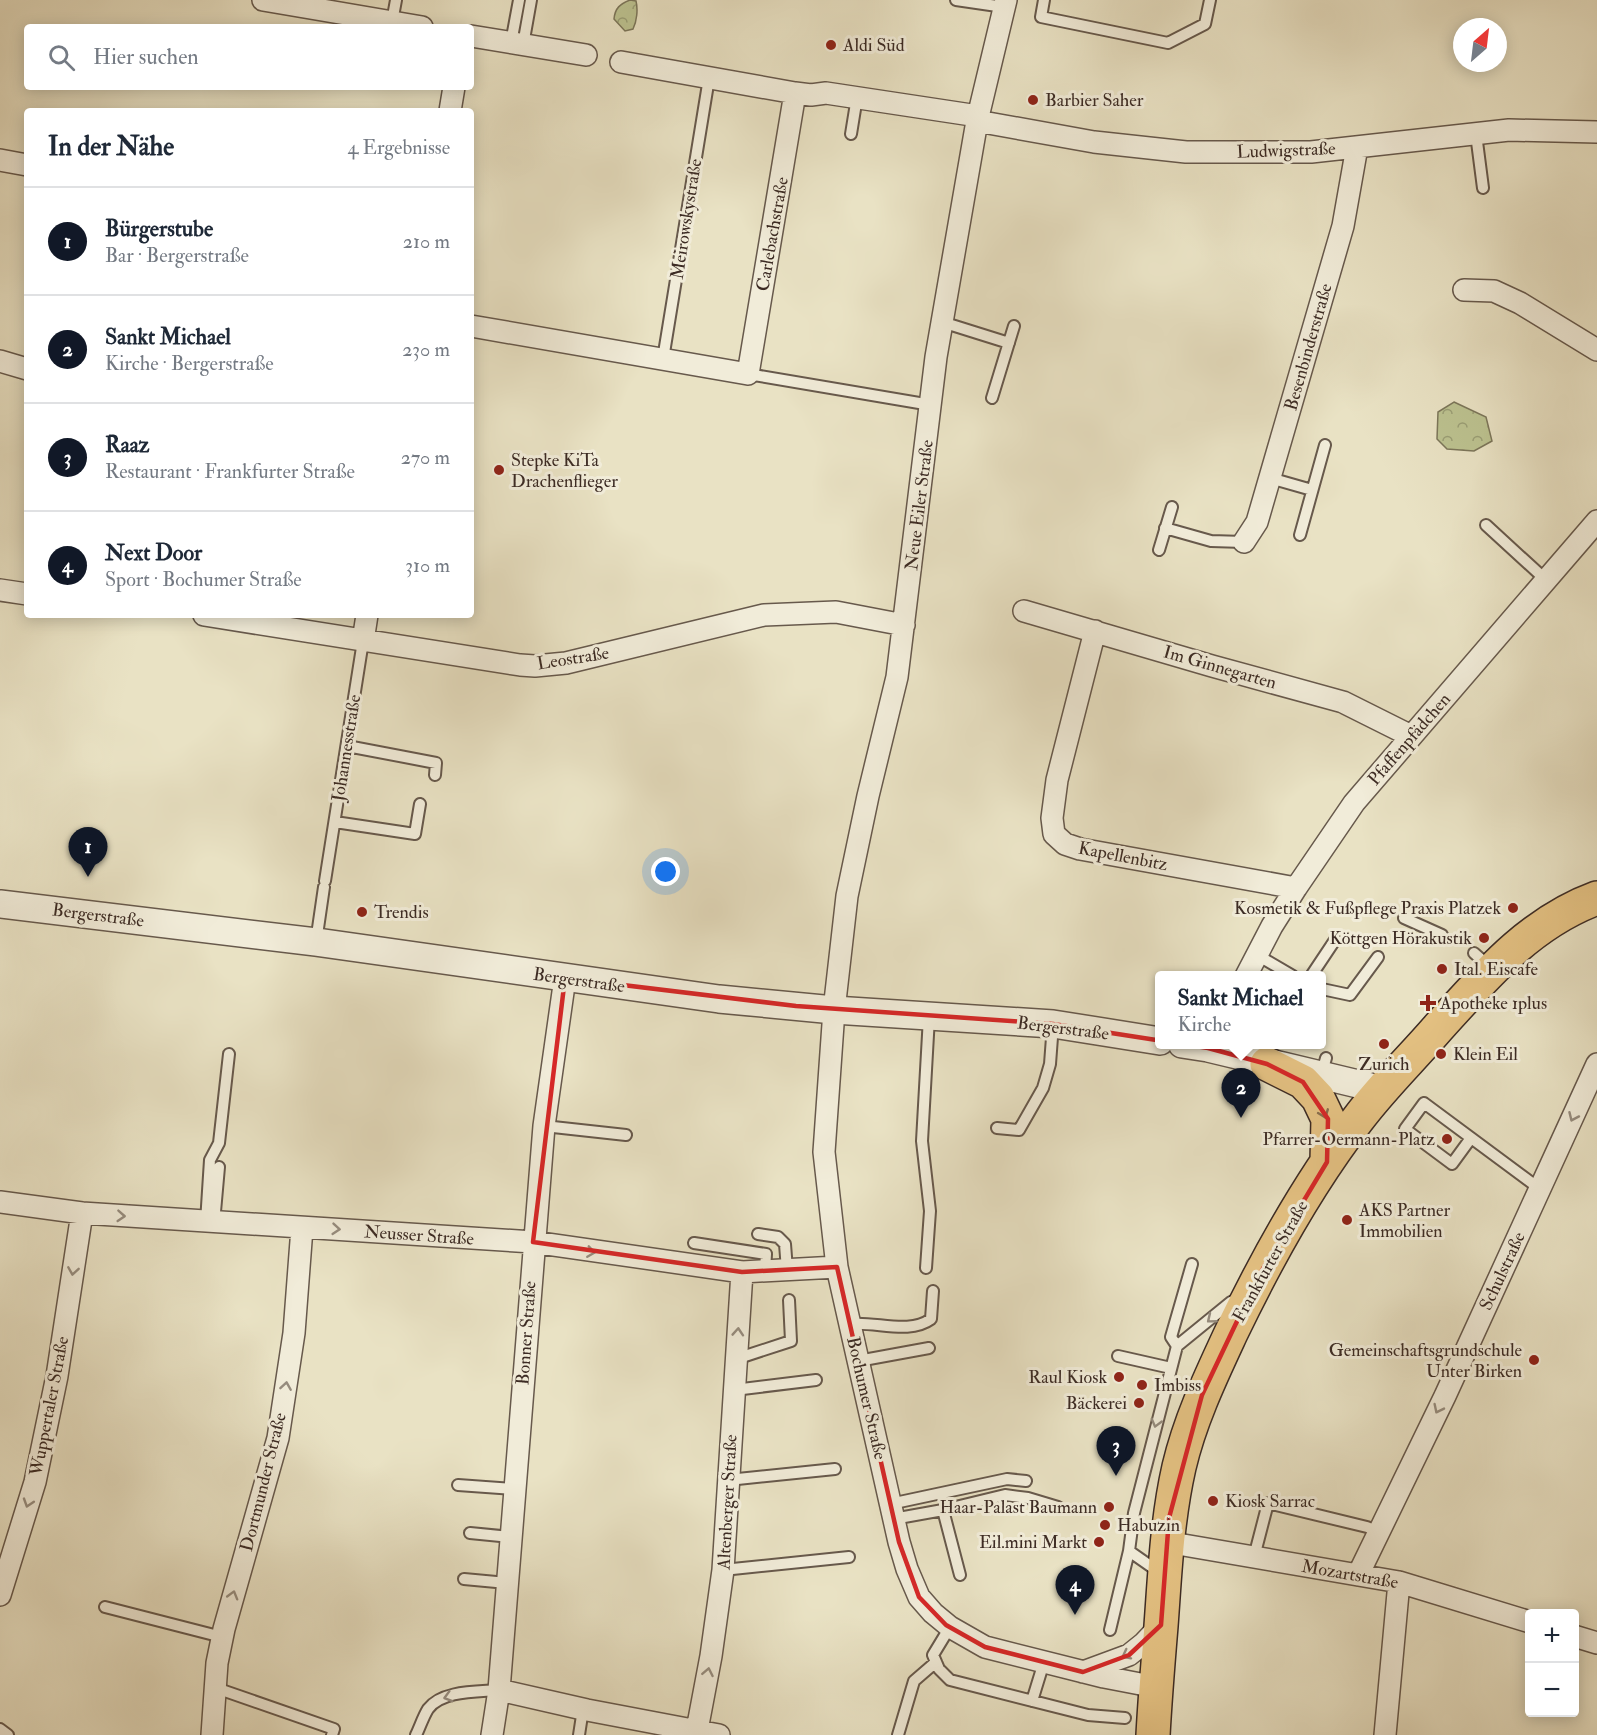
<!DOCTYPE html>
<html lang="de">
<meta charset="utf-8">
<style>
body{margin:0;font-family:"IM FELL Double Pica",serif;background:#f2f2f3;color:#1f2937}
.controls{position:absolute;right:18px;bottom:18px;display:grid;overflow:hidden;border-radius:6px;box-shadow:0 3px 15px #0003}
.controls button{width:54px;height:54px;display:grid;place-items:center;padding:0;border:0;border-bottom:2px solid #e0e1e3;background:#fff;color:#1f2937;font:30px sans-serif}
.compass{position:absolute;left:1453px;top:18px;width:54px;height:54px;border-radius:50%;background:#fff;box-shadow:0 3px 15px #0003;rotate:28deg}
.you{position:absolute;left:666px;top:872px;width:21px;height:21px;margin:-15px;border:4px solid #fff;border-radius:50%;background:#1a73e8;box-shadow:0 0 0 9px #1a73e833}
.badge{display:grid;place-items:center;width:39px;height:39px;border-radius:50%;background:#111827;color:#fff;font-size:20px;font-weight:700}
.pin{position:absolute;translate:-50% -50px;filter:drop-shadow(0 2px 3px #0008)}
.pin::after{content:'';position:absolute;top:32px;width:21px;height:18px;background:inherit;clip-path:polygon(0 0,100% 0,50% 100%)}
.popup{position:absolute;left:1155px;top:971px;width:171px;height:78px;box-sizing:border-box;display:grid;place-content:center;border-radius:6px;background:#fff;filter:drop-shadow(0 2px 4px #0005);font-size:20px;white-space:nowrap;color:#747a83}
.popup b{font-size:22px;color:#1f2937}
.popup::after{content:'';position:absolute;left:50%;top:100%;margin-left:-12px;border:12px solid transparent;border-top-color:#fff}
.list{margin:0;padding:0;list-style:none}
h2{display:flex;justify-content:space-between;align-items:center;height:78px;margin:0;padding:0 24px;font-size:26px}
h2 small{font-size:20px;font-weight:400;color:#747a83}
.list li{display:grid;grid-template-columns:39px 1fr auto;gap:18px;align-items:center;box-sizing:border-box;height:108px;padding:0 24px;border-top:2px solid #e0e1e3}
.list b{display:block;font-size:22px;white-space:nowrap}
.list p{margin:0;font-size:20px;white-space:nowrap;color:#747a83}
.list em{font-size:20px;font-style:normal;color:#747a83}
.icon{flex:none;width:33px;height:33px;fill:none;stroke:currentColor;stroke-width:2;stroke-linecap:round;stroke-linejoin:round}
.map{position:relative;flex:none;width:1597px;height:1735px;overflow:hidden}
.search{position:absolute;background:#fff;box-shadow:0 3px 15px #0003;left:24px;top:24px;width:450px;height:66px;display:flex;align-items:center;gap:15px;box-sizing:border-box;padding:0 21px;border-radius:6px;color:#747a83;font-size:22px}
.panel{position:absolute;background:#fff;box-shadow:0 3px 15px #0003;left:24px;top:108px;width:450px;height:510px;border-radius:6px}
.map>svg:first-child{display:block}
</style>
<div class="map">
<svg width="1597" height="1735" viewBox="0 0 1597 1735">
<defs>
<pattern id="park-crowns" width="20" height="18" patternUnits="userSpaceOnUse" patternTransform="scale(1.5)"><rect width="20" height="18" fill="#bcc290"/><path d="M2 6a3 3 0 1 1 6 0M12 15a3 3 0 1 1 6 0" fill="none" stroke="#9a9e75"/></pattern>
</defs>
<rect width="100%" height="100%" fill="#e9e2c4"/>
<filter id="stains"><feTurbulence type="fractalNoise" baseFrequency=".00333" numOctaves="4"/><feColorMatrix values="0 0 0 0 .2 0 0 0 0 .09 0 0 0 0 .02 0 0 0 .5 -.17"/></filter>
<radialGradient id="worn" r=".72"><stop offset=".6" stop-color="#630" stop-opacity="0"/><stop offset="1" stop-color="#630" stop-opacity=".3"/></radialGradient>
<path fill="url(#park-crowns)" stroke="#7c765a" stroke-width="1.5" d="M630 0 636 1C638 9 637 21 633 29L625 31 614 19C615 8 620 4 630 0Z
M1454 402 1486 417 1492 441 1474 451 1447 449 1437 439 1438 412Z"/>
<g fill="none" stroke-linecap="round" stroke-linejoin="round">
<defs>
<path id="service" d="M956 0 1004 7
M1044 0 1041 17 1168 43 1205 24 1210 0
M392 22 396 0
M511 43 519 0
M523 45 531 0
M851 134 857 97
M1476 134 1483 188
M942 322 1009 343
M663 359 709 78
M748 374 931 405
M992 398 1014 326
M1270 478 1312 490
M1486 525 1546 580
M1165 528 1211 541 1244 542
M1300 535 1325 445
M1159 550 1172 507
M347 746 436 763 435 775
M335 822 415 834 420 804
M325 881 363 641
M1404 918 1442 935
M316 942 324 887
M1474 953 1491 968
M1257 955 1293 976
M1311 976 1335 940
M1322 989 1350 995 1378 957
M1321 1076 1326 1058
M544 1126 626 1135
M997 1128 1019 1130 1043 1088 1050 1064 1053 1024
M1471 1138 1452 1164 1405 1129 1424 1103 1540 1189
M206 1222 210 1160 219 1143 229 1054
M214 1223 219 1167
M758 1234 778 1237 785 1244 787 1270
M694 1243 766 1254 765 1271
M926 1268 930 1211 922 1141 929 1017
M850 1324C876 1321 909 1335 931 1319L933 1291
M1177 1346 1171 1337 1192 1264
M1118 1356 1171 1368
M736 1359 791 1341 789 1300
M858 1361 929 1348
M734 1390 816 1380
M728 1480 835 1469
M458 1485 514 1489
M890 1504 1007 1479 1026 1481
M943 1510 1005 1495 1028 1498 1058 1507
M893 1519 943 1510 960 1575
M470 1533 511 1537
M1129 1551 1159 1572
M1254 1557 1268 1503 1367 1527 1379 1532
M723 1570 849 1557
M464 1579 507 1583
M105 1607 222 1637
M950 1627 933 1655 939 1669 950 1680 1088 1715 1125 1718
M1110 1630 1129 1551 1134 1513 1177 1346 1231 1302 1236 1300
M216 1688 334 1729 332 1735
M1032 1701 1044 1662
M0 1729 8 1735
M416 1735C420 1727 423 1717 428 1709 442 1690 478 1692 499 1690
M579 1735 583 1709
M898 1735 914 1681 936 1662"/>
<path id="minor" d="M263 0 422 27
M1006 0 977 121 936 357 897 677 868 796 847 896 834 1010 824 1152 837 1267 899 1542 907 1569 919 1597 933 1613 950 1627 985 1647 1104 1677 1156 1687
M471 36 586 55
M621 62 795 93 811 95 826 93 978 116
M450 111 454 87
M977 121 1094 142 1186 152H1311L1509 130 1597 132
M0 160 27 165
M1464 290 1494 291 1520 303 1597 350
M471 326 748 374 795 93
M0 361 27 369
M1244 542 1257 522 1343 226 1357 147
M0 590 27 594
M1024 611 1212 666 1343 702 1411 736
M204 615 520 665 535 666 566 663 764 615 836 612 904 625
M1095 631 1057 780 1052 818 1054 834 1065 844 1080 849 1296 888
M363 641 367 615
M1246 976 1272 926 1296 888 1354 803 1597 521
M0 1202 82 1213 533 1242 742 1272 837 1267
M1166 1542 1399 1582 1530 1622
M1358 1575 1445 1396 1597 1064
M0 1595 35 1482 57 1376 82 1213
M1574 1636 1597 1643
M1083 1672 1129 1655 1144 1643 1161 1625
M499 1690 587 1710 719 1735
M697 1730 711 1656 723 1570 742 1272
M212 1735 217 1663 224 1629 278 1438 294 1333 302 1228
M492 1735 499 1690 544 1126 565 978
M1385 1735 1399 1582"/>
<path id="tertiary" d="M0 904 316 942 719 999 834 1010 1053 1024 1160 1041
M1182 1044 1208 1048 1383 1090"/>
<path id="primary" d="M1267 1064 1303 1082 1318 1098 1328 1119 1327 1162
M1153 1735C1155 1698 1158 1662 1161 1626 1165 1572 1167 1520 1179 1467 1190 1420 1211 1376 1231 1333 1267 1258 1307 1185 1358 1119 1382 1087 1411 1059 1437 1029 1485 976 1529 923 1597 898"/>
</defs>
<use href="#service" stroke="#67594c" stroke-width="14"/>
<use href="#minor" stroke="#67594c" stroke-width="24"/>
<use href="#tertiary" stroke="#67594c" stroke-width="30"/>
<use href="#primary" stroke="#3c2b24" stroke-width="36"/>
<use href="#service" stroke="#f1ecd9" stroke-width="10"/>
<use href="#minor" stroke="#f1ecd9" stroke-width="21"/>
<use href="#tertiary" stroke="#f1ecd9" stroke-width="27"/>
<use href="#primary" stroke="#e4c182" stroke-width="33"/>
</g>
<defs><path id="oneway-chevron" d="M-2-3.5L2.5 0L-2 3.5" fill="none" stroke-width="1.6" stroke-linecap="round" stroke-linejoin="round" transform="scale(1.5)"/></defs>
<use stroke="#886e4e" href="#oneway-chevron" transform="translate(1324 1114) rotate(69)"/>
<g stroke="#968c7e">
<use href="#oneway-chevron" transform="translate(1573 1117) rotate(114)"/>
<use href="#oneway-chevron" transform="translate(121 1216) rotate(4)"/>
<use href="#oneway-chevron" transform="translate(336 1229) rotate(5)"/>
<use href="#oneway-chevron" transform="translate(591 1252) rotate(8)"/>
<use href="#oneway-chevron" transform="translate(73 1271) rotate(99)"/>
<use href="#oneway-chevron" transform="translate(1211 1319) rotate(141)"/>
<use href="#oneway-chevron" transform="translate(738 1332) rotate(-86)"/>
<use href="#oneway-chevron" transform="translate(286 1386) rotate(-81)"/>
<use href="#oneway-chevron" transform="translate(1438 1409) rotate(116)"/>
<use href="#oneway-chevron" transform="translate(1156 1423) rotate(105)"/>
<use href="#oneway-chevron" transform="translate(28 1503) rotate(108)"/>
<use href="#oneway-chevron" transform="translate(233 1595) rotate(-74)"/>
<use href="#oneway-chevron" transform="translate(1126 1655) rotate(153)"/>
<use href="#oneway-chevron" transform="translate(708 1672) rotate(-79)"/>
<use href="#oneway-chevron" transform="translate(448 1697) rotate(164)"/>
</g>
<path fill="none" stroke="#d62828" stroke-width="4.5" stroke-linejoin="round" d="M565 978 796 1006 1053 1024 1208 1048 1267 1064 1303 1082 1328 1119 1327 1162 1258 1277 1202 1395 1169 1518 1161 1625 1129 1655 1083 1672 985 1647 946 1625 919 1597 899 1542 837 1267 742 1272 533 1242Z"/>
<g fill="#8f2418" stroke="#f1ecd9" stroke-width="2">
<circle cx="831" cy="45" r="6"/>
<circle cx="1033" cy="100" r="6"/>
<circle cx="499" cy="470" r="6"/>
<circle cx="1513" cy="908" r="6"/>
<circle cx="362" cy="912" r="6"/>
<circle cx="1484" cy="938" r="6"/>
<circle cx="1442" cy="969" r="6"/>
<path d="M1425 994h6v6h6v6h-6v6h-6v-6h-6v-6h6z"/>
<circle cx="1384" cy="1044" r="6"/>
<circle cx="1441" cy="1054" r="6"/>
<circle cx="1447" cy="1139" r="6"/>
<circle cx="1347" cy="1220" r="6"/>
<circle cx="1534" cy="1360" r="6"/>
<circle cx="1119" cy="1377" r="6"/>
<circle cx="1142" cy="1385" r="6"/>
<circle cx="1139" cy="1403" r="6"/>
<circle cx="1213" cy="1501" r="6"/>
<circle cx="1109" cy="1507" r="6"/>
<circle cx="1105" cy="1525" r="6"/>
<circle cx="1099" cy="1542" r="6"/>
</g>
<g text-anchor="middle" stroke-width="6" stroke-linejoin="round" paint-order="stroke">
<g font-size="18" fill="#3c2b24" stroke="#f1ecd9" text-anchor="start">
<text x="843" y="51">Aldi Süd</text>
<text x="1045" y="106">Barbier Saher</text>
<text x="511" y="466">Stepke KiTa<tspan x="511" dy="21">Drachenflieger</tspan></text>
<text x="1501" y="914" text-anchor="end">Kosmetik &amp; Fußpflege Praxis Platzek</text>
<text x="374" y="918">Trendis</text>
<text x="1472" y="944" text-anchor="end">Köttgen Hörakustik</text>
<text x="1454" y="975">Ital. Eiscafe</text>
<text x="1440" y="1009">Apotheke 1plus</text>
<text x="1453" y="1060">Klein Eil</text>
<text x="1384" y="1070" text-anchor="middle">Zurich</text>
<text x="1435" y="1145" text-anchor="end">Pfarrer-Oermann-Platz</text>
<text x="1359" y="1216">AKS Partner<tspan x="1359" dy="21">Immobilien</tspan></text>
<text x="1522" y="1356" text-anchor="end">Gemeinschaftsgrundschule<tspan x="1522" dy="21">Unter Birken</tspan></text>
<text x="1107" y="1383" text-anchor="end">Raul Kiosk</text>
<text x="1154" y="1391">Imbiss</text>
<text x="1127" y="1409" text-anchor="end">Bäckerei</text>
<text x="1225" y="1507">Kiosk Sarrac</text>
<text x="1097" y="1513" text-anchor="end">Haar-Palast Baumann</text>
<text x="1117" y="1531">Habuzin</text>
<text x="1087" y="1548" text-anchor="end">Eil.mini Markt</text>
</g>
<g font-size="18" fill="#3c2b24" stroke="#f1ecd9">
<text transform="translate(1286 150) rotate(-2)" y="6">Ludwigstraße</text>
<text transform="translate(686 219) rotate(-81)" y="6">Meirowskystraße</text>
<text transform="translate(772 234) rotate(-80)" y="6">Carlebachstraße</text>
<text transform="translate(1308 347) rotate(-74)" y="6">Besenbinderstraße</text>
<text transform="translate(919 505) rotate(-83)" y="6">Neue Eiler Straße</text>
<text transform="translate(573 658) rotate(-9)" y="6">Leostraße</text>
<text transform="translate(1220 667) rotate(16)" y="6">Im Ginnegarten</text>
<text transform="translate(1409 739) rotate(-49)" y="6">Pfaffenpfädchen</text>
<text transform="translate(346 748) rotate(-81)" y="6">Johannesstraße</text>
<text transform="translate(1123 856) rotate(11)" y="6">Kapellenbitz</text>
<text transform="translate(98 915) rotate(7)" y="6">Bergerstraße</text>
<text transform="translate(579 980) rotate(8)" y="6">Bergerstraße</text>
<text transform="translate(1063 1028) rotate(7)" y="6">Bergerstraße</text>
<text transform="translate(419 1235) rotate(4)" y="6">Neusser Straße</text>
<text transform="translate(1270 1261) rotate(-61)" y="6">Frankfurter Straße</text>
<text transform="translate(1502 1271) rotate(-65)" y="6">Schulstraße</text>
<text transform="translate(526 1333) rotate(-86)" y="6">Bonner Straße</text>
<text transform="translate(867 1398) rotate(77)" y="6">Bochumer Straße</text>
<text transform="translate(49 1406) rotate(-79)" y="6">Wuppertaler Straße</text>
<text transform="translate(263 1482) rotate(-76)" y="6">Dortmunder Straße</text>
<text transform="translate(727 1502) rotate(-87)" y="6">Altenberger Straße</text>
<text transform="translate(1350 1574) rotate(10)" y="6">Mozartstraße</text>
</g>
</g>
<rect width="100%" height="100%" filter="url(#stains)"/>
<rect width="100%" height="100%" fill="url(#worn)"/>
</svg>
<div class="controls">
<button>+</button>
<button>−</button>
</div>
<svg class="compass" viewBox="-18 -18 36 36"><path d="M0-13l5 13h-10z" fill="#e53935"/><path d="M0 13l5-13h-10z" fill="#747a83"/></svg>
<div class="you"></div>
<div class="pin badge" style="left:88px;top:877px">1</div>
<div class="pin badge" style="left:1241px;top:1118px">2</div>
<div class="popup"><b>Sankt Michael</b>Kirche</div>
<div class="pin badge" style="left:1116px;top:1476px">3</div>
<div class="pin badge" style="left:1075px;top:1615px">4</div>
<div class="search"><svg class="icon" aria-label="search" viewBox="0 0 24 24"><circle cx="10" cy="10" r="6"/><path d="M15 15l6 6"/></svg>Hier suchen</div>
<section class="panel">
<h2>In der Nähe<small>4 Ergebnisse</small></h2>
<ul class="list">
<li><span class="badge">1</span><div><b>Bürgerstube</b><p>Bar · Bergerstraße</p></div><em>210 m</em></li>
<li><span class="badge">2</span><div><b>Sankt Michael</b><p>Kirche · Bergerstraße</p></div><em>230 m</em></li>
<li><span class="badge">3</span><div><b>Raaz</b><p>Restaurant · Frankfurter Straße</p></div><em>270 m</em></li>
<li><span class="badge">4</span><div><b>Next Door</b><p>Sport · Bochumer Straße</p></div><em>310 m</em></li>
</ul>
</section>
</div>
